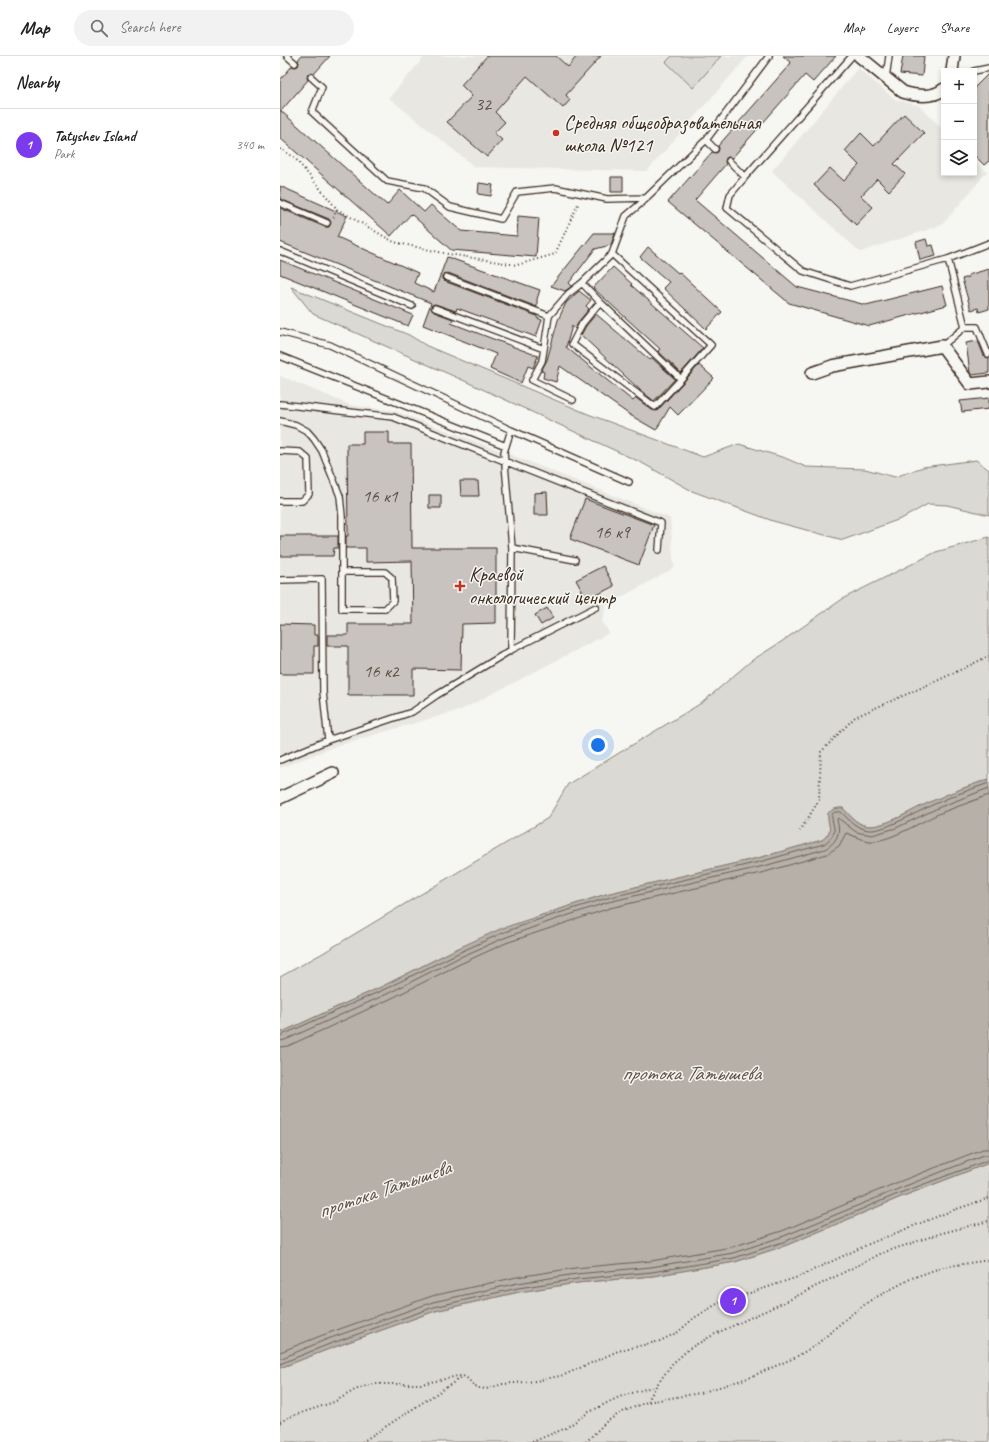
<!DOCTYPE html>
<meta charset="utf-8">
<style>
body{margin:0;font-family:Caveat,sans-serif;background:#f2f2f2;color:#202124}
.controls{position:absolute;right:12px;top:12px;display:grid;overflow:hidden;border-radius:0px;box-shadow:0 2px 6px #0003}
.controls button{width:36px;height:36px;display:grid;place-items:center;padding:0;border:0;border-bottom:1px solid #e0e0e0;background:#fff;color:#202124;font:20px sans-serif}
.you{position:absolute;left:318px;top:689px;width:14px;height:14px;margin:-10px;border:3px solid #fff;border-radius:50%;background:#1a73e8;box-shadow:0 0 0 6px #1a73e833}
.badge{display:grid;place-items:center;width:26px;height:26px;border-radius:50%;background:#7c3aed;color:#fff;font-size:13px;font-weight:700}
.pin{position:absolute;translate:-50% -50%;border:2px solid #fff;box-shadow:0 1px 4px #0006}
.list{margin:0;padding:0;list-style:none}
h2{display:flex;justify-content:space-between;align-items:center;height:52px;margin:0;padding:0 16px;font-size:17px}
h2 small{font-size:13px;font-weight:400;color:#757577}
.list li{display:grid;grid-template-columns:26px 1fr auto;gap:12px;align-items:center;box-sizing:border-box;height:72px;padding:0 16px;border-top:1px solid #e0e0e0}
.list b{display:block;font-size:15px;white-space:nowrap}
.list p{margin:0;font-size:13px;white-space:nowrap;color:#757577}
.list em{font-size:13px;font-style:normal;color:#757577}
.icon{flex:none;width:22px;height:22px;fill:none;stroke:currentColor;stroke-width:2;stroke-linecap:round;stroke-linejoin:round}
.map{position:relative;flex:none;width:709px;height:1386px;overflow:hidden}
header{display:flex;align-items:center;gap:24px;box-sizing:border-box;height:56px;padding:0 20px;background:#fff;border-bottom:1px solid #e0e0e0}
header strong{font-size:19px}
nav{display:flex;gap:22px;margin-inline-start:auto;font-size:14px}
.search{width:280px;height:36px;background:#f2f2f2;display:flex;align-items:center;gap:10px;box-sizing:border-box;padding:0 14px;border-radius:22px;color:#757577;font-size:15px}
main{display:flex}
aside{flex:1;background:#fff}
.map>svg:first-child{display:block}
</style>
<header>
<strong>Map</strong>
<div class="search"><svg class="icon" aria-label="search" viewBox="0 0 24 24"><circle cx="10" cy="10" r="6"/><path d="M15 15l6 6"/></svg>Search here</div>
<nav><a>Map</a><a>Layers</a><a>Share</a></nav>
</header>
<main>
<aside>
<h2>Nearby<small></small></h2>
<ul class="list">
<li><span class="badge">1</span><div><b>Tatyshev Island</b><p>Park</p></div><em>340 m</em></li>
</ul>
</aside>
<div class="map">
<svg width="709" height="1386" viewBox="0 0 709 1386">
<rect width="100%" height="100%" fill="#f6f6f2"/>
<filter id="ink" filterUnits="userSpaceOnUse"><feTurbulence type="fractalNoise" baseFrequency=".025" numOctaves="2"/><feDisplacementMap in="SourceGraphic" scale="8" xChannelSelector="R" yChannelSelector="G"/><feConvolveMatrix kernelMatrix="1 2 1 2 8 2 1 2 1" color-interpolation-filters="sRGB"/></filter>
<g filter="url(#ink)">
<path fill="#e8e7e2" d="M145 0H468L367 115 195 111 109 42Z
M578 12 616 44 638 49 664 74V117H694V103L707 116 662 169 580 196 492 115Z
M0 320 70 349 115 355 224 396 390 462 394 512 327 549 322 565 329 577 183 653 56 690 0 712Z"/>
<path fill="#dad9d3" stroke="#8a8278" d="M392 0H441L413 32 386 6Z
M11 231 129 279 147 290 308 358 423 401 459 388 505 402 526 411 585 413 615 421 643 411 696 404 709 414V459L667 449 648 448 623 462 563 484 493 465 412 435 362 407 187 326 33 258Z
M709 481V723C692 729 674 735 657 743 638 750 611 769 591 770 579 771 570 760 563 752 556 752 553 753 548 758 547 770 555 774 542 784L482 801 326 838 262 859 174 894 103 930 0 977V921L43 897 268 762 288 728 423 646 471 605 501 586 564 542 656 496Z
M709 1107V1386H0V1312L49 1293 155 1255 239 1236 297 1227 373 1220 455 1206 507 1189 621 1141Z"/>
<path fill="#b6b0a9" stroke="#857a71" d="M709 723V1107L621 1141 507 1189 455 1206 373 1220 297 1227 239 1236 155 1255 49 1293 0 1312V977L103 930 174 894 220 873 262 859 326 838 482 801 542 784C555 774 547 770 548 757 553 753 556 752 563 752 570 760 579 771 591 770 611 769 638 750 657 743 674 735 692 729 709 723Z"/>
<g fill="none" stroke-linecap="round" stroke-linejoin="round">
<path stroke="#6c6056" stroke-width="1" d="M0 980 105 933 176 898 222 877 263 862 327 842 483 805 544 788C549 784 553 781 554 775 555 767 545 754 561 756 569 764 577 773 589 774 604 776 642 753 657 747 674 739 692 733 709 727
M0 985 5 984 107 938 178 902 224 882 265 867 328 846 484 810 545 793C557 786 561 777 557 764L558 762 576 776 592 779 616 772 660 751 709 732
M0 991 8 990 110 943 180 908 226 887 330 852 485 816 547 798 559 790 566 777C573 779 580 784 589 785 609 787 643 764 663 756 678 750 694 745 709 739
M0 1296 43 1279 152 1240 237 1221 295 1212 371 1205 452 1191 502 1175 616 1127 703 1093H709
M0 1303 45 1284 153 1246 238 1227 296 1218 371 1211 453 1197 504 1180 618 1133 704 1099H709
M0 1308 47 1289 154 1251 238 1232 297 1223 372 1216 454 1202 506 1185 620 1137 709 1104"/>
</g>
<path fill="#c8c3be" stroke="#3b2a1e" d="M21 0H50L34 18 30 17 28 18 27 22 28 24 1 55 107 149 120 134 144 156 151 149 181 175 237 180 238 160 259 162 256 201 171 194 131 158 111 180 0 82V24L12 10 15 11 18 10 19 7 18 4Z
M207 0H276L288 11 297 0H321L286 39 290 44 283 52 247 20 215 56 225 66 214 77 222 84 207 101 167 66 192 40 181 29Z
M503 0H556L533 26 525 19 452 102 448 101 446 102 445 106 446 108 415 144 517 231 586 249 662 230 667 249 589 270 509 247 388 146 432 96 436 97 438 96 439 92 438 90 511 7Z
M623 0H644L642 20 620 18Z
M709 17V105L704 109 694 99V32Z
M624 58 644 77 614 108 625 118 609 135 597 123 581 140 593 151 576 169 534 129 550 112 564 125 579 109 565 95 581 77 594 90Z
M331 121H343V136H331Z
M199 127 213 129 211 140 198 138Z
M0 130 67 160 57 181 138 217 134 227 154 236 167 201 260 234 257 243V251L168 217 164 218 162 220V223L164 225 257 260V262L262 264 256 281 177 252 176 255 155 248 152 249 151 252 154 256 173 263 171 267 258 300 253 312 248 310 241 327 210 313 216 298 143 269 151 247 0 186V152L45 171H49L51 167 49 163 0 143Z
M314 177H335L331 189 315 193 289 227 292 230 285 235 271 230Z
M646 183 648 190 653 189 656 200 640 204 636 186Z
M368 191 398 217 399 216 442 256 426 273 383 232 389 226 360 201Z
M0 204 133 259 128 270 0 218Z
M333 211 352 228 351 229 423 292 401 317 378 295 380 293 313 232Z
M709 213V253L699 256 698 252 691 254 682 223 689 221 688 219Z
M299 235 311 244 306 250 309 253 299 265 295 273 292 270 286 291 353 345 356 342 372 354 377 355 419 309 434 322 398 359 390 351 376 374 350 359 280 310 276 326 263 322 264 316 261 315 267 304 278 264 286 247Z
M316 258 370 304 372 302 395 323 374 345 360 334 301 279 306 270Z
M698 285 704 300 709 302V317L692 319 690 317 686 287Z
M709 342V353L682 356 680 345Z
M83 376H109V388H131L132 492H216V567L182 568 181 614 133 613V639H68V590H47V579H68V568H133L132 505 86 506V492H66V480H68L67 388H83Z
M180 425H198L199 440H181Z
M267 436 268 459H254V437Z
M149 439H161V452H149Z
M305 443 374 469 359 509 290 483Z
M0 480H58V492H54L53 500H0Z
M323 510 334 530 307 544 296 524Z
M267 552 273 562 261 569 255 559Z
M0 568 34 569V579H38V590H34V618H0Z"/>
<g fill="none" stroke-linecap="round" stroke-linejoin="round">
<defs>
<path id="lane" d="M7 0 15 7
M572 0 465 121 450 139 447 152 523 215 570 230 668 203 709 187
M694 15 709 12
M31 21 42 31 32 56 107 125 144 132 170 151 221 163 237 136 275 132 327 143 366 142 426 84 489 0
M606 22 609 0
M426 84 435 93
M449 105 465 121
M0 147 47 167
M0 195 132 250
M166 221 269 260 288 238 302 227 332 198 346 160 366 143
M302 227 320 246 401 323 431 289 332 198
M320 246 302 268 292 288 375 351 401 323
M155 252 264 293 269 260
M685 271H697L708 298 709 297
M0 276 50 289 231 374 349 426
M662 290 685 271 668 203
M264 293 262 305 252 324 293 344
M0 300 226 390
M0 348 113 361 381 467 379 494
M0 365 16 369 27 375 34 383 42 395 60 440 62 460V553H105L113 545 112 522 105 516H62
M231 374 224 396 232 492 231 594
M0 395 20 396 28 403 29 438 22 445H0
M232 492 295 504
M0 524 42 523 43 636 48 684
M0 704 48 684 132 656 157 639 231 594 316 551"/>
<path id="street" d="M579 0 623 36C636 40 653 42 664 33
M672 15 674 0
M532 317 552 310 662 290 690 328 709 326
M0 742 53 717"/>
</defs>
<use href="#lane" stroke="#3b2a1e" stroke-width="8"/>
<use href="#street" stroke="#3b2a1e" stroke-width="14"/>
<path stroke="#3b2a1e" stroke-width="2" stroke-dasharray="1 3" stroke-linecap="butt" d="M0 93 14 101 57 153 53 163
M57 153 114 186 168 198 237 209 275 198 299 146
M520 775 539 744 541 696 575 661 661 623 709 600
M368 1345 376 1330 392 1308 410 1292 435 1278 509 1244 602 1197 662 1177 709 1165
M0 1366 12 1360 54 1346 75 1334 83 1331 94 1328H142L178 1320H183L188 1323 192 1328 198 1332 206 1333 223 1328 256 1325 284 1319 338 1295 380 1285 398 1276 414 1262 437 1248 518 1221 591 1187 671 1155 709 1142
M82 1386 182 1321
M252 1386 286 1372 309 1356 339 1341 375 1330
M306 1386 326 1366 340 1357 367 1346 420 1337 468 1322 514 1302 536 1289 569 1260 591 1244 632 1222 663 1211 709 1204"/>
<use href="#lane" stroke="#f6f6f2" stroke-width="5.5"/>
<use href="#street" stroke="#f6f6f2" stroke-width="11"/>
</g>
</g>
<g fill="#c8321e" stroke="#f6f6f2" stroke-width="1.5">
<circle cx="276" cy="77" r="4"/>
<path d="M178 524h4v4h4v4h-4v4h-4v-4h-4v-4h4z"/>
</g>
<g text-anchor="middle" stroke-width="3" stroke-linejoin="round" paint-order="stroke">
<g font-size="18" fill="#5e5046">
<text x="203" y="54">32</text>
<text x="100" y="446">16 к1</text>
<text x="332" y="482">16 к9</text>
<text x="101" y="621">16 к2</text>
</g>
<g font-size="20" fill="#3b2a1e" stroke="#f6f6f2" text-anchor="start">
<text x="284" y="73">Средняя общеобразовательная<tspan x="284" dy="23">школа №121</tspan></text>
<text x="189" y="525">Краевой<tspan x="189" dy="23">онкологический центр</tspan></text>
</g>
<g font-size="21" font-style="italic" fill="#605248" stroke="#f6f6f2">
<text x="411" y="1024">протока Татышева</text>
<text transform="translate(104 1133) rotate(-19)" y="7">протока Татышева</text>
</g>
</g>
</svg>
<div class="controls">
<button>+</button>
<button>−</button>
<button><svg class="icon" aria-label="layers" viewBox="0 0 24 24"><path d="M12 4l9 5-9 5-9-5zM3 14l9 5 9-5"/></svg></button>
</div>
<div class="you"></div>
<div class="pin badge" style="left:453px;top:1245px">1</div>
</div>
</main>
